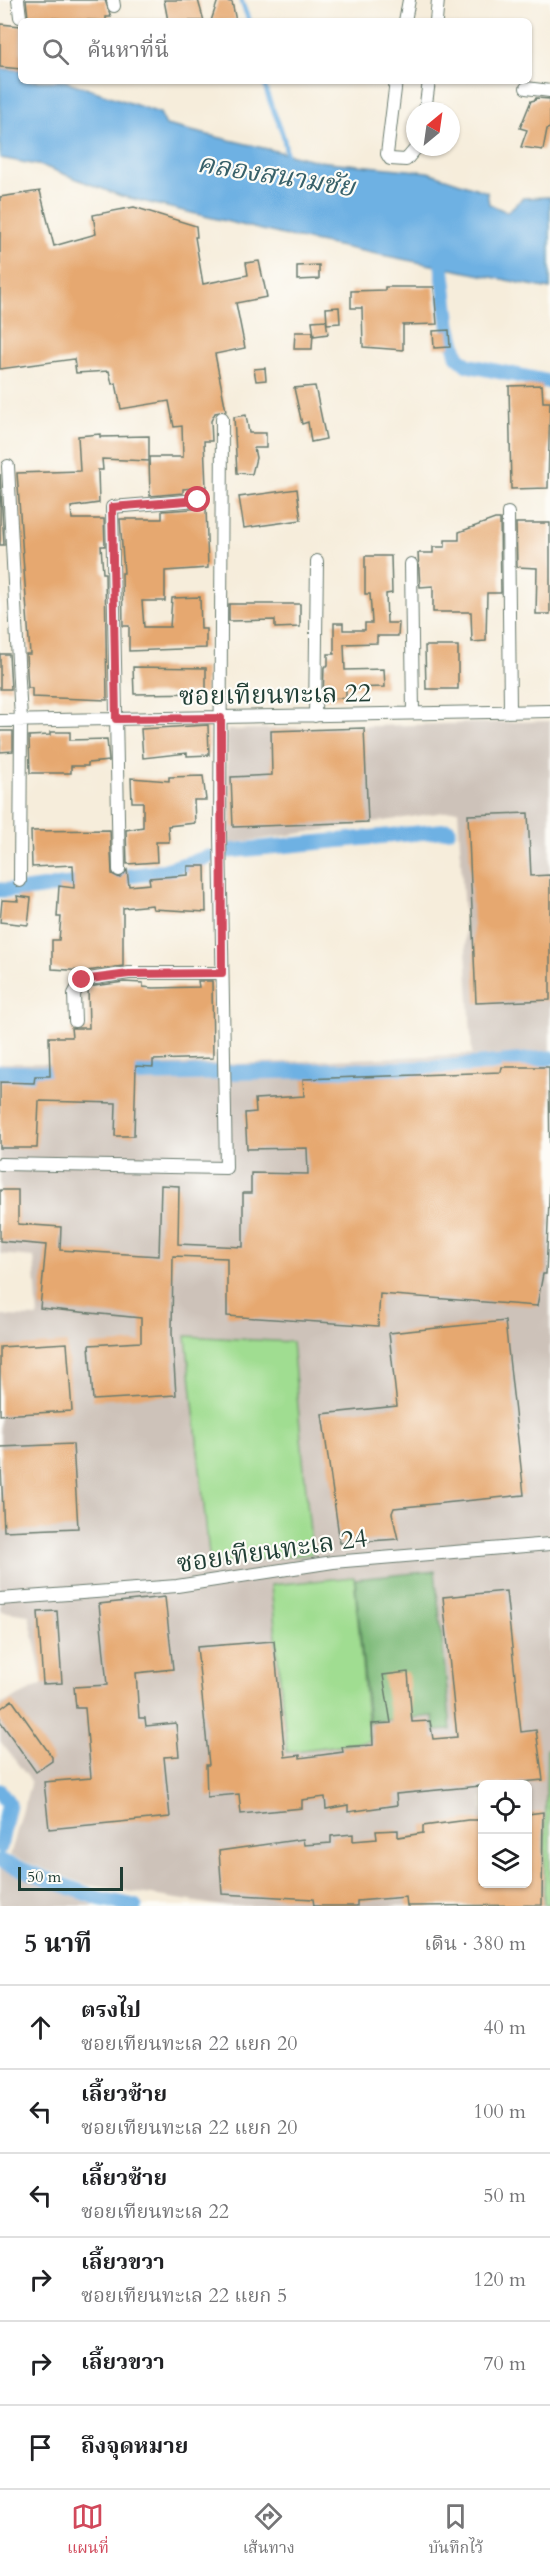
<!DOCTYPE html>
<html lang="th">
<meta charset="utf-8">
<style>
body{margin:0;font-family:Cardo,"Noto Serif Thai",serif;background:#f2f2f2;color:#202124}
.controls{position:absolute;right:18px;bottom:18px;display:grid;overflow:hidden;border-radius:9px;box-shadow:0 2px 4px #0004}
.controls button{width:54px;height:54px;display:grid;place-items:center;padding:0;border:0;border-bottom:2px solid #e0e0e0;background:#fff;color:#202124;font:30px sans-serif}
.compass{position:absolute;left:406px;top:102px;width:54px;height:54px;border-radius:50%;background:#fff;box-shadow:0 2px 4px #0004;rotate:29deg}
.scale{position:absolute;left:18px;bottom:15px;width:105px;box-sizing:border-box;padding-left:6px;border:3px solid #1f3d34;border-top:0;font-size:16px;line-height:21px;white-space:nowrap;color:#1f3d34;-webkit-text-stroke:4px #fdfcf7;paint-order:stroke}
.stop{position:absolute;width:18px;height:18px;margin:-14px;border:4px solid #d1495b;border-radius:50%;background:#fff}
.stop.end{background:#d1495b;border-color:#fff;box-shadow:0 2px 6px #0008}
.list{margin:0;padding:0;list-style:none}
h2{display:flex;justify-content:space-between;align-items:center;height:78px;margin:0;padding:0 24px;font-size:26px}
h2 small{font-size:20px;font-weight:400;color:#757577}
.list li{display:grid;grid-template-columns:39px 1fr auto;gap:18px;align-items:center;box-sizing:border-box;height:84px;padding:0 24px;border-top:2px solid #e0e0e0}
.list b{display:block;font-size:22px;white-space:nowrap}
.list p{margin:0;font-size:20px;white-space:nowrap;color:#757577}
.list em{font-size:20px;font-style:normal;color:#757577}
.icon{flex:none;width:33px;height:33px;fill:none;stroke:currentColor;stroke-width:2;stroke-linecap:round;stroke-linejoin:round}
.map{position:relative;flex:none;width:550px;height:1906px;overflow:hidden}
.search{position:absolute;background:#fff;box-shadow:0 2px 4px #0004;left:18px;right:18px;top:18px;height:66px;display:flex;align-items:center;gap:15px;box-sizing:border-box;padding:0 21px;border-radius:9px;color:#757577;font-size:22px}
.sheet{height:582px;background:#fff}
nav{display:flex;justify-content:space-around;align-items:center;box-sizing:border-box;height:84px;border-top:2px solid #e0e0e0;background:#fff;font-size:16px;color:#757577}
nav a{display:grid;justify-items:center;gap:3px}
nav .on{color:#d1495b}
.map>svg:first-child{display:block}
</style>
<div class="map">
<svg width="550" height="1906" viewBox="0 0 550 1906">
<rect width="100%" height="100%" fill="#fdfcf7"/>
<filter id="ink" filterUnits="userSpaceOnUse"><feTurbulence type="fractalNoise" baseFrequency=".0167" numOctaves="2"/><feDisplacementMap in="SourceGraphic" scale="12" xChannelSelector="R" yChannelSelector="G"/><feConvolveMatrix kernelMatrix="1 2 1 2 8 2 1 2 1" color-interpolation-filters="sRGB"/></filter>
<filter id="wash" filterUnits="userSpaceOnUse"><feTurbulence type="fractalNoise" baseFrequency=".008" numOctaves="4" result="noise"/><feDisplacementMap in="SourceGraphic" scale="24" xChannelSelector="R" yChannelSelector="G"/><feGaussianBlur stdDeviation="1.35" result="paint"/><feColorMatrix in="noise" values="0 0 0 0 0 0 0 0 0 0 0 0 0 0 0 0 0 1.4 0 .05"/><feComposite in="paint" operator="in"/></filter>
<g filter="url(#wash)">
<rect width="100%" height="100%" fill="#f6eddb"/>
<path fill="#cdc2b9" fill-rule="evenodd" d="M550 721V1906H222L88 1885 10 1856 31 1781 0 1741V1705L43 1684 29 1615 0 1611V1316L38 1317 34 1257 0 1254V1063L234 1064 472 1054 458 810 228 844 227 730ZM482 1784H528V1884H482Z
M0 1862 95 1906H0Z"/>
<path fill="#a0dd91" stroke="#608d62" stroke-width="1.5" d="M186 1336 292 1342 312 1554 210 1564Z
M354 1577 369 1741 287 1752 271 1585Z
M550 1748V1904H544L547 1749Z"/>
<path fill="#80bc7b" stroke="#507c58" stroke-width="1.5" d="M435 1571 451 1730 435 1731 433 1716 369 1722 355 1579Z"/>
<path fill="#6eb1e3" stroke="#46778c" stroke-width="1.5" d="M0 69 21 70V81H65L160 113 166 125 318 161 428 172 487 192 489 204 507 212 523 198 550 197V289L283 235 121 196 43 166 0 158Z"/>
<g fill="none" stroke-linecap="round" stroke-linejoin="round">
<path stroke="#6eb1e3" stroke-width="4.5" d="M241 0 249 21
M264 81C268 108 287 129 286 158"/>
<path stroke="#6eb1e3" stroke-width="15" d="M440 249 449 325 457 356 467 365 550 382
M229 851 449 830
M0 890H25L159 872 209 857
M0 1072 69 1074
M117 1075 435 1068 550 1058
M0 1791 9 1804 0 1847
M0 1861 98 1898 135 1906"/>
</g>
<g id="blocks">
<path fill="#e6a870" d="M26 0H105L111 17H106V21L28 17Z
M164 0H198L204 21H168Z
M218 0 232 2 236 21H211Z
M0 24 21 26V69L0 67Z
M536 98 550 99V128L547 129 543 150 521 147 527 130 520 128 531 101 535 100Z
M40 191 54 246 96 234 93 215 134 207 196 226 197 237H195L203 284 248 275 246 263 259 261 267 297 236 303 245 348 215 354 226 411 215 413 211 421 212 441H204L206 487 183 489V493L150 496 149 457H183L182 426 174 427 169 401 121 409 116 383 112 384 109 371 76 373 74 359 0 369V197Z
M319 265V279L297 280V266Z
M385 287H434L437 324 403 325V350L363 347 362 308H351V291L385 290Z
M339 307 340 323 327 324 326 308Z
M326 320 328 334 314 336 312 321Z
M449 330 450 347 434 348 433 331Z
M295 332H313L312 349H294Z
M265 368 266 380 256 381 254 369Z
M542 385 543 402H550L548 488 511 489 509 386Z
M315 386 326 439 311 442 308 422 302 424 294 388Z
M246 415 249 433H266V448H254L256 458 252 474 237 473 234 417Z
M100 434V437L149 436V461L102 459 103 470H98L99 503 71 507 72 519H104L105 546H101L103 573H105L107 700 32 697V688H28L26 654H30L17 473 80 471 78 436Z
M0 474 4 545H0Z
M297 489 301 520 244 528 239 497Z
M206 508 208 568 165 571V601H142L144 627H170L172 598 200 597 201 629H206V648L129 651V626H123L122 573H124L120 519H162V511Z
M495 519H500L501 593H487L486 641 472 642 471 612H433V586L420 587 418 553H433V547H445V540H459V532Z
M516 523H550V614H536L537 568 517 567Z
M365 556H391L392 593 386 594 387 623H399L398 636H377V643L344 644 345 670 384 669 385 687 346 688V698L323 699 324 667 328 665V654H334V623H343V630H365V623H372L370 594H365Z
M229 604H300V627L275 628V620L229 621Z
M425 646H458V689H426Z
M0 654H9L11 689H0Z
M133 667 206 668V693L134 694Z
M208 725 209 755 187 756V753L143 758 141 729Z
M364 728 368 822 233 827 231 777 272 775 271 731Z
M0 731H13V751L0 752Z
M50 732H70V740L107 739 109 761 88 763V766H71V773H30L29 736 50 735Z
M203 776 206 800H194L195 823 168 826 169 842H156L157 862 127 864 126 830 143 827V802H132L131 778 169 781V777Z
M528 813 531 876 550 875V1000L476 1003 468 815Z
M110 830 112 874 120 878 127 870 129 886 150 884 149 878 188 875V866H205L206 912 153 909 152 905 123 908V966L86 971 52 969V940H59L61 917H57L59 886 74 888 73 865 32 867 31 831Z
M17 896 31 898 28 925 0 922 2 900 18 901Z
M198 981H212L213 1058 153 1060V1067L136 1066 134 1136H115L116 1103 39 1101 37 1148H0V1082L34 1083 35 1076H50L49 1037H72L71 1028H89L88 987 124 982 143 983V987L153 988 199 987Z
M502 1067H549L550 1175 546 1274H543L537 1306 380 1294 378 1326 227 1316V1258L173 1256 172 1333 176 1395 93 1400 89 1345 141 1342V1318L40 1308 46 1245 0 1241V1190H18V1224L61 1227 60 1250 159 1256 161 1185 179 1186 178 1244 243 1247V1193H251V1173L308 1174 307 1148 247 1149 245 1113 256 1112 255 1099 304 1096 303 1079 501 1072Z
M505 1321 524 1495 394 1508 392 1513 398 1539 340 1543 322 1414 397 1406 389 1333Z
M67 1343 72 1411 0 1415V1347Z
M73 1444 78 1528 4 1531 0 1447Z
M506 1591 521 1732 536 1730 543 1780 396 1794 397 1805 348 1812V1805L326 1809 325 1797 302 1800V1808L241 1814 239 1794 207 1797 206 1765H209L197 1647 274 1641 285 1757 300 1755V1758L343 1752 342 1747 373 1745 372 1724 391 1723 383 1675 408 1672 412 1722 430 1721 433 1739 457 1737 443 1597Z
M165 1597 173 1669 136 1673 139 1718H145L146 1726 176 1723 179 1756 164 1757 170 1817 49 1829 44 1782 91 1778 85 1708H76L74 1687 107 1685 99 1604Z
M57 1611 62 1683 43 1684 38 1612Z
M12 1700 52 1757V1761L36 1772 0 1721V1709Z
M543 1812 542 1905 407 1906 406 1897 357 1901V1906H314L313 1899 222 1894 219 1851 303 1839 304 1845 331 1843V1836L353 1834V1841L377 1839 376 1831 398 1830V1837L423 1833V1826L468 1820H483V1884H528V1814Z"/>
</g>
</g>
<g filter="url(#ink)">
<use href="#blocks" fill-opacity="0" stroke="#6a7b6e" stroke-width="1.5"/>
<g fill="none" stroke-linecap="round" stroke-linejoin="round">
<defs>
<path id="street" d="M18 0 20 17
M113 0 114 6
M405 21 409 0
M436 21 438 0
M396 81 387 154 390 159 406 160 417 147
M526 88 550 91
M425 111 429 81
M8 466 21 720 20 881
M508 513 510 711
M411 564 413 713
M315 716 317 561
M0 721 550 711
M119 870 112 507 198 500
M75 1021 74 994 82 980 129 973H222
M0 1164 226 1168 220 835 222 418
M0 1599 177 1586 333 1562 550 1544"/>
</defs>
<use href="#street" stroke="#6a7b6e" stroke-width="14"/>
<use href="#street" stroke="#fff" stroke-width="12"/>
</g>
</g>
<g fill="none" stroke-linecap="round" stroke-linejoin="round" filter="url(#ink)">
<path stroke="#d1495b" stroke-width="8" d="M82 980 129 974 222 973 221 718 116 719 112 507 198 500"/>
</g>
<g text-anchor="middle" stroke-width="4.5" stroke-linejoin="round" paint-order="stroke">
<g font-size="26" fill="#1f3d34" stroke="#fdfcf7">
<text transform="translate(275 694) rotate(-1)" y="9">ซอยเทียนทะเล 22</text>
<text transform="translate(272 1550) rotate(-8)" y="9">ซอยเทียนทะเล 24</text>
</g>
<g font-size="27" font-style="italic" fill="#376069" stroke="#fdfcf7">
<text transform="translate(276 175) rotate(9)" y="9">คลองสนามชัย</text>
</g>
</g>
</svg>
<div class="controls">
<button><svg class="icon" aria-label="locate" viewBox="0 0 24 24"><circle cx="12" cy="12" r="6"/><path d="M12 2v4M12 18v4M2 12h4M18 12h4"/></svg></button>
<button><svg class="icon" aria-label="layers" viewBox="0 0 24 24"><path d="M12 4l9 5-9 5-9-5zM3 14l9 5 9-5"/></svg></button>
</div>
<svg class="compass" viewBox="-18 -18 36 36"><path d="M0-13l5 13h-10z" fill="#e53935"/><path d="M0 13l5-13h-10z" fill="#757577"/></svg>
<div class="scale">50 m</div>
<div class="stop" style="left:198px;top:500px"></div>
<div class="stop end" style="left:82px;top:980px"></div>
<div class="search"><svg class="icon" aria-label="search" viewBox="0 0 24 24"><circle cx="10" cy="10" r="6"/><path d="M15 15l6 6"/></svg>ค้นหาที่นี่</div>
</div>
<section class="sheet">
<h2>5 นาที<small>เดิน · 380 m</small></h2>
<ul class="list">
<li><svg class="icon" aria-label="ahead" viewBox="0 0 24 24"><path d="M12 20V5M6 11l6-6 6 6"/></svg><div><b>ตรงไป</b><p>ซอยเทียนทะเล 22 แยก 20</p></div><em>40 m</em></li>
<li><svg class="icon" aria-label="left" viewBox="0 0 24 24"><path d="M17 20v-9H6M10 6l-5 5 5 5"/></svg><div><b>เลี้ยวซ้าย</b><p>ซอยเทียนทะเล 22 แยก 20</p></div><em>100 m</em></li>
<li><svg class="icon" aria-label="left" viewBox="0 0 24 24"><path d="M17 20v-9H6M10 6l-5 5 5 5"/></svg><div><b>เลี้ยวซ้าย</b><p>ซอยเทียนทะเล 22</p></div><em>50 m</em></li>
<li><svg class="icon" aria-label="right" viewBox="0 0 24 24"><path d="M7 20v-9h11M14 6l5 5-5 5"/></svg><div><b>เลี้ยวขวา</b><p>ซอยเทียนทะเล 22 แยก 5</p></div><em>120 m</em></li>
<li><svg class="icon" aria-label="right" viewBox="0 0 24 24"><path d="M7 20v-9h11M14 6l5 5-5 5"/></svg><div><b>เลี้ยวขวา</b></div><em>70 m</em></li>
<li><svg class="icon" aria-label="arrive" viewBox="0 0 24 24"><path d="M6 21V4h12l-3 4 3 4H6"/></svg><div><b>ถึงจุดหมาย</b></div></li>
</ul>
</section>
<nav>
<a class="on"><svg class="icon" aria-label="map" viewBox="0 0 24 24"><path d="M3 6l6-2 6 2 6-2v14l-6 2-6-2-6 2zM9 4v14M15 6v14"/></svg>แผนที่</a>
<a><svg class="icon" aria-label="directions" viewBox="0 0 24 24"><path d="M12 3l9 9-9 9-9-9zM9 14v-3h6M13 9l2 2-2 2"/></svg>เส้นทาง</a>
<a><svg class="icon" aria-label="saved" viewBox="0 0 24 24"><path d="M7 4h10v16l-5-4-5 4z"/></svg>บันทึกไว้</a>
</nav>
